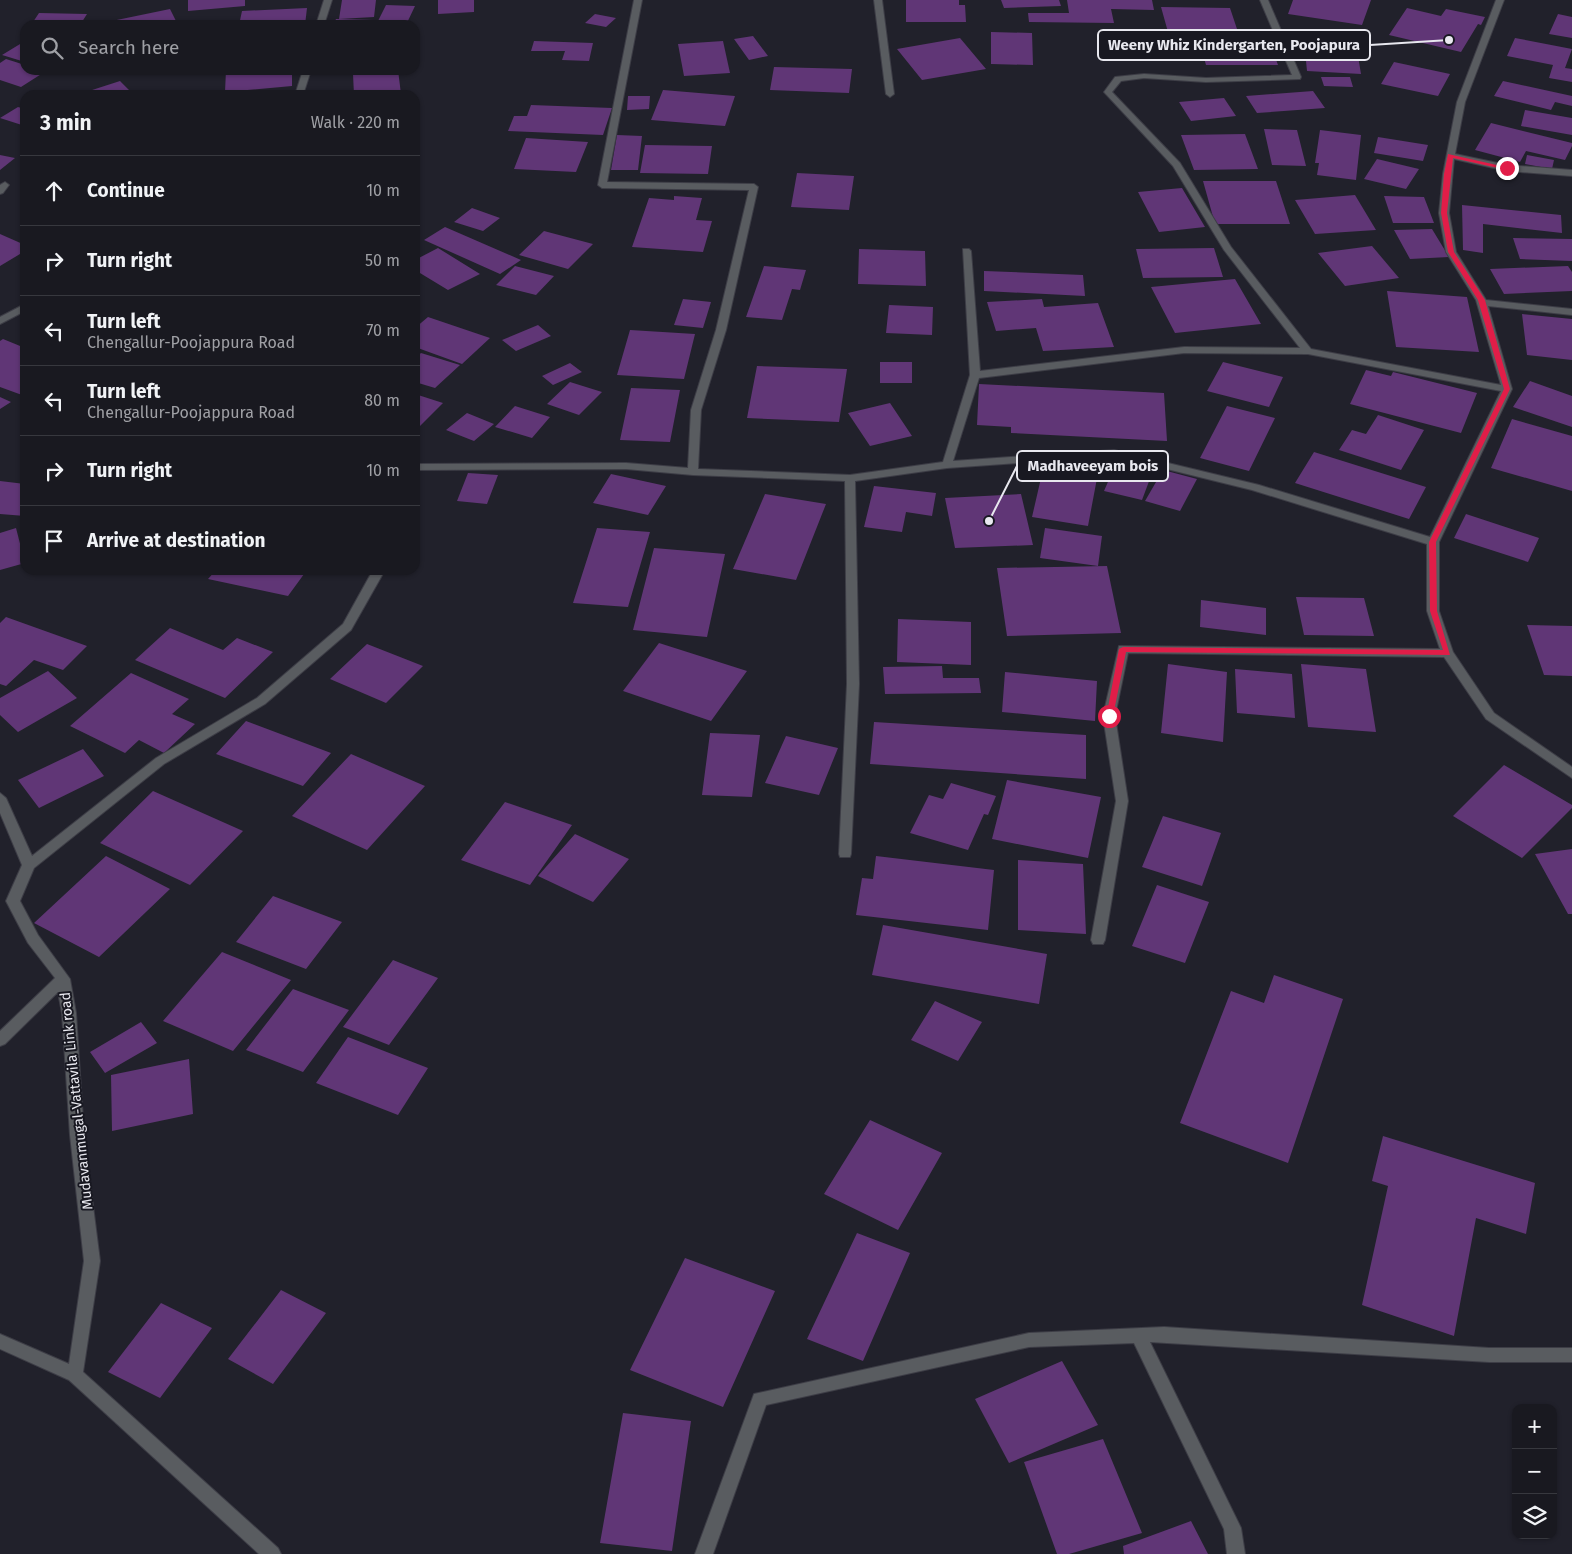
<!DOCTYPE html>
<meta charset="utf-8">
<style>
body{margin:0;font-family:"Fira Sans",sans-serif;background:#26262d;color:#f1f3f6}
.controls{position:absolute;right:15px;bottom:15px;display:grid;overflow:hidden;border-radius:10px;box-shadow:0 1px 4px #0004}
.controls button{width:45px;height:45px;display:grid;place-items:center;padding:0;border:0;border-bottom:1px solid #37383e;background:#191920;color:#f1f3f6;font:25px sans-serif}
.stop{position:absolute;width:15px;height:15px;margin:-11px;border:4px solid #e11d48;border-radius:50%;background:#fff}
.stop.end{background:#e11d48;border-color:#fff;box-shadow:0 1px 5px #0008}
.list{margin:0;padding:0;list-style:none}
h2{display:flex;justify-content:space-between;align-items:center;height:65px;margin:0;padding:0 20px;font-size:21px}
h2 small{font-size:16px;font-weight:400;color:#9fa0a5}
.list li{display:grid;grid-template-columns:32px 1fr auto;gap:15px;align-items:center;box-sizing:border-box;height:70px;padding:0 20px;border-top:1px solid #37383e}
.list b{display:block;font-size:19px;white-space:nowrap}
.list p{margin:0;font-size:16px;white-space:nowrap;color:#9fa0a5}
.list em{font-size:16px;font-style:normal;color:#9fa0a5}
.icon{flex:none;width:28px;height:28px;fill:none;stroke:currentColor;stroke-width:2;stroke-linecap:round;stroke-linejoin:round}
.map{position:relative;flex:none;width:1572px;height:1554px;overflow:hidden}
.search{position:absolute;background:#191920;box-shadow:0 1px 4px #0004;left:20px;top:20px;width:400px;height:55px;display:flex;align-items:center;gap:12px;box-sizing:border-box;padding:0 18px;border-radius:15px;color:#9fa0a5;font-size:19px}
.panel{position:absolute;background:#191920;box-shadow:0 1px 4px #0004;left:20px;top:90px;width:400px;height:485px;border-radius:15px}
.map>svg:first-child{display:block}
</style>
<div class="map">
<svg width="1572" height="1554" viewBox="0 0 1572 1554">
<rect width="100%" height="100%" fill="#21212b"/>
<path fill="#603676" d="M188 0H245V6L188 11Z
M342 0H376L374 17 339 19Z
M438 0H474V12L438 14Z
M906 0H959V5H965L966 22H906Z
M1001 0H1059L1061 6 1004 8Z
M1067 0H1152L1154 10 1111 9 1114 23 1029 22 1028 13H1069Z
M1293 0H1371L1362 25 1288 14Z
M386 5 415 6 406 25H376Z
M1161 7 1230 8 1238 32H1168Z
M307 8 305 25H239L242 11Z
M1407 8 1441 16 1446 9 1485 17 1481 25 1478 24 1461 52 1389 35Z
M170 9 178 25H108L107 22Z
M39 13 87 14 80 25H31Z
M595 14 616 18 606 27 585 23Z
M1558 14 1572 17V38L1549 34Z
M336 19H338L374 20 372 25H333Z
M991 32 1032 33 1033 65 991 64Z
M1267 35 1278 65H1206L1199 41H1224L1222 36Z
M753 36 768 56 749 60 734 39Z
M960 38 986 69 922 80 897 49Z
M1515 38 1572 49 1565 68 1572 69V82L1549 78 1553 65 1507 56Z
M25 41V62L2 55Z
M534 41 593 43 589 61 562 60 565 51H531Z
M723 41 730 73 684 76 678 44Z
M1304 41 1356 44 1361 74 1307 71Z
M6 59 25 65V70L46 71 21 87 0 80V63Z
M1394 62 1450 74 1438 96 1381 84Z
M774 67 852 69 849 93 770 90Z
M226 70H292V86L225 92Z
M398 70 401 94 354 95 353 74Z
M1321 77H1350L1353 87 1324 86Z
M120 81 134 95H93L89 91Z
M1503 81 1572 96V106L1555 102 1551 110 1494 96Z
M663 90 735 96 725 126 651 120Z
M1313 91 1325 108 1257 113 1246 96Z
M628 96H650L649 109 627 110Z
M1224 98 1236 116 1191 121 1179 102Z
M531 105 612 108 603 135 508 131 514 116H527Z
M18 107 25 109V126L0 118Z
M1525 110 1572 118V135L1521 126Z
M1491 123 1572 143V146L1565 160 1526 151 1520 162 1475 150Z
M1264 129 1297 130 1306 166 1272 165Z
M1320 130 1361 135 1356 180 1317 175 1319 163H1315Z
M1245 134 1258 169 1194 170 1181 135Z
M617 135 642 136 638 170H611Z
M1378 137 1428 145 1423 161 1374 153Z
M526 138 588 142 576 172 514 169Z
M645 145 712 146 708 174 640 173Z
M0 155 15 158 0 170Z
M1527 155 1554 160 1552 169 1525 164Z
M1377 159 1419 169 1406 189 1364 179Z
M797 173 854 176 849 210 791 207Z
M1203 181H1276L1290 224H1215Z
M1182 188 1205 227 1159 232 1138 192Z
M1355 195 1376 230 1315 234 1295 200Z
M674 196 702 198 696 220 712 221 703 252 632 247 649 198 674 200Z
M1384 196 1424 197 1434 223H1393Z
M1462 205 1561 215 1562 233 1483 224V253L1463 250Z
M472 208 500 218 483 231 454 222Z
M445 227 521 260 500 274 424 240Z
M1432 229 1449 257 1410 259 1394 230Z
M544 231 593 244 568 269 519 255Z
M0 234 25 245V251L0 266Z
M1513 238 1572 239V261L1520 259Z
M1372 246 1399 278 1345 286 1318 253Z
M438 248 480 274 448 290 415 270V260Z
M1214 248 1223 277 1143 278 1136 249Z
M859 249 925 251 926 286 858 284Z
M515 266 554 276 536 295 496 285Z
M764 266 806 270 800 290 792 289 782 320 746 317Z
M1568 266 1572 272V291L1504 294 1490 269Z
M984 271 1083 275 1085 296 984 291Z
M1235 279 1261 324 1175 333 1151 287Z
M1387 291 1467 297 1479 352 1396 347Z
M683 299 711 302 703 328 674 325Z
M1042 299 1044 307 1098 303 1114 347 1043 351 1036 328 996 331 987 302Z
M889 305 933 307 932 335 886 333Z
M1522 314 1572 319V360L1527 355Z
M428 317 490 338 462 364 415 347V328Z
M538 325 551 336 516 351 502 340Z
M630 330 695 334 684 379 617 375Z
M3 339 25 348V393L22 395 0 387V341Z
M421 353 460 365 435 388 415 382V358Z
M880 362H912V383H880Z
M1223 362 1283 377 1269 407 1207 391Z
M570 363 582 372 553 385 542 376Z
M757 366 847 369 839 422 747 418Z
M1366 370 1391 376 1393 372 1477 393 1461 433 1350 404Z
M1530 381 1572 396V427L1513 407Z
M570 382 602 392 579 415 547 404Z
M979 384 1164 393 1167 441 1011 433V427L977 425Z
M631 388 680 390 670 442 620 440Z
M415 394 443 403 415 431Z
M0 397 11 402 0 409Z
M890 403 912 436 870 446 848 413Z
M515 406 550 417 532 438 495 427Z
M1227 406 1275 418 1249 471 1200 458Z
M467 413 494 424 474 441 446 430Z
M1378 415 1424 430 1401 470 1339 450 1352 430 1366 434Z
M1512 419 1572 436V491L1491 468Z
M1314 452 1426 487 1409 519 1295 483Z
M1044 465 1098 473 1088 526 1032 517Z
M1114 468 1151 476 1142 500 1104 491Z
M1163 470 1197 479 1180 511 1145 501Z
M468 473 498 475 487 504 457 501Z
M611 474 666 486 648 515 593 503Z
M0 481 25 484V516L0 514Z
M874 486 936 493 932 516 906 512 902 532 864 527Z
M765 494 826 504 796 580 733 569Z
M1021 494 1033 545 955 548 945 498Z
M1466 514 1539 538 1528 562 1454 538Z
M16 528 25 563 0 570V533Z
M597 528 650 532 628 607 573 603Z
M1045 528 1102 536 1098 566 1040 558Z
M654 548 725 554 707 637 633 630Z
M1107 566 1121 633 1007 636 997 568Z
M216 570H307L288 596 208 579Z
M1296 597 1364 598 1374 636 1304 635Z
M1201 600 1266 608V635L1200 627Z
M6 617 87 646 63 670 34 660 6 686 0 684V623Z
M898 619 971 622V665L897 662Z
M1527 625 1572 626V676L1544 675Z
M170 628 223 650 237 638 273 652 225 698 135 660Z
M659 643 747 671 711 721 623 691Z
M367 644 423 666 386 703 330 679Z
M1168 664 1227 672 1223 742 1161 733Z
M1301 664 1366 669 1376 732 1308 727Z
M942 666 943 678H979L981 693 885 694 883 667Z
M1235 669 1292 674 1295 718 1237 713Z
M48 671 77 698 18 732 0 715V698Z
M1005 672 1097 681 1095 721 1002 712Z
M131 673 189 699 172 714 195 724 164 753 139 740 125 753 70 726Z
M246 721 331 753 303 786 216 754Z
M874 722 1086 735V779L870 764Z
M710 733 760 735 752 797 702 795Z
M786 736 838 748 819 795 765 783Z
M83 749 104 776 39 808 18 780Z
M351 754 425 786 367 850 292 816Z
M1504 765 1572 805V808L1522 858 1453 816Z
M1007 780 1101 797 1088 858 992 839Z
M951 783 996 796 988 815 984 814 968 850 910 833 929 795 943 799Z
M153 791 243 831 190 885 100 843Z
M505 802 572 825 530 885 461 860Z
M1163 816 1221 833 1202 886 1142 867Z
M575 834 629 859 593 902 538 876Z
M1572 849V914H1568L1535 854Z
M106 856 170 889 99 957 34 923Z
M876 856 994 870 988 930 856 915 862 878 873 879Z
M1018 860 1083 864 1086 934 1018 930Z
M1157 885 1209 902 1185 963 1132 946Z
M273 896 342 922 306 969 236 942Z
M883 925 1047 954 1039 1004 872 975Z
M222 952 291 980 233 1051 163 1021Z
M393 960 438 978 389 1045 343 1027Z
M1274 975 1343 999 1288 1163 1180 1123 1231 991 1264 1003Z
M293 989 349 1010 303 1072 246 1050Z
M935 1001 982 1022 958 1061 911 1040Z
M141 1022 157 1043 105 1073 90 1052Z
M348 1037 428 1068 398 1115 316 1083Z
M189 1059 193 1114 112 1131 111 1075Z
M870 1120 942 1153 898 1230 824 1194Z
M1383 1136 1535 1183 1526 1234 1476 1218 1454 1336 1362 1305 1388 1186 1372 1181Z
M857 1233 910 1253 863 1361 807 1339Z
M685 1258 775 1291 723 1407 630 1370Z
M281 1290 326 1313 273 1384 228 1359Z
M161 1303 212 1328 160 1398 108 1372Z
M1062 1361 1098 1425 1009 1463 975 1399Z
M623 1413 691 1421 672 1551 600 1543Z
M1103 1439 1142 1533 1069 1554H1057L1024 1462Z
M1191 1521 1208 1554H1124L1123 1546Z"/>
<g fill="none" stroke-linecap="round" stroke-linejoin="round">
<defs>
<path id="street" d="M324 0H332L324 25H316Z
M634 0H642L607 182 754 184 758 187 726 330 701 410 698 469 850 475 943 462 970 375 963 249H969L971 251 980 371 1184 347 1300 348 1224 250 1173 166 1104 92 1115 77 1144 74 1206 78 1292 75 1260 0H1268L1301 77 1300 79 1206 82 1144 78 1121 81 1112 92 1180 163 1231 247 1311 349 1501 385 1476 300 1446 252 1439 213 1443 174 1457 102 1496 0H1504L1465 102 1455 154 1507 165 1572 170V176L1507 171 1454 159 1449 213 1456 252 1486 300 1572 309V315L1488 306 1512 389 1439 542V611L1453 652 1494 713 1572 767V778L1486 719 1444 657 1128 653 1115 716 1128 801 1105 940 1103 944H1093L1091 940 1116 801 1103 716 1119 646 1440 649 1427 611V544L1252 490 1114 456 947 468 855 481 859 684 851 854 850 857H840L839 854 847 684 845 481 693 475 626 469 415 470V464H418L626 463 688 468 691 410 716 330 749 190 602 188 598 185ZM1184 353 1308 354 1501 391 1430 537 1259 485 1114 450 953 461 979 378Z
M874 0H882L894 94 890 97 886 94Z
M303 70H311L303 95H295Z
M5 182 9 185 3 193 0 194V185Z
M25 304V311L0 324V317Z
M373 570H385L351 630 265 704 164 764 34 868 20 901 38 935 70 979 76 1013 84 1135 100 1261 83 1372 278 1548 281 1554H259L69 1380 0 1349V1334L69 1364 84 1261 70 1135 62 1013 58 992 5 1044 0 1046V1031L55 978 28 943 6 901 22 865 0 813V793L6 798 32 856 156 758 257 698 343 624Z
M1164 1327 1489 1348H1572V1362H1489L1150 1342 1241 1528 1245 1554H1227L1224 1529 1134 1343 1029 1347 766 1405 713 1554H695L754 1394 1029 1333Z"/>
</defs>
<use href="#street" stroke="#3d3d46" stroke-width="2"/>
<use href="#street" fill="#595c60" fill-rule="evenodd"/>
</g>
<path fill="#e11d48" d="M1448 154 1510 168 1507 170 1453 158 1447 213 1454 252 1485 300 1510 389 1436 542 1437 611 1450 655 1126 652 1113 716 1106 718 1119 649 1123 647 1443 650 1430 611 1429 542 1504 389 1478 300 1448 252 1441 213 1444 174Z"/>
<g text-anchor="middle" stroke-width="4" stroke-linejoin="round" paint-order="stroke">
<g font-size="14" fill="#e8e8ef" stroke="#181821">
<text transform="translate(76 1101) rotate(-96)" y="5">Mudavanmugal-Vattavila Link road</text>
</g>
</g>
<path fill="none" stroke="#e8e8ef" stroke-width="2" d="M1449 40L1370 45M989 521L1017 466"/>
<g fill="#e8e8ef" stroke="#181821" stroke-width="2">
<circle cx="1449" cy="40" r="5"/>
<circle cx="989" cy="521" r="5"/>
</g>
<g fill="#181821" stroke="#e8e8ef" stroke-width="2">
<rect x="1098" y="30" width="272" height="30" rx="5"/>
<rect x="1017" y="451" width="151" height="30" rx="5"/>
</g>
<g font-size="15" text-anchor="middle" font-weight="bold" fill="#e8e8ef">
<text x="1234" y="50">Weeny Whiz Kindergarten, Poojapura</text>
<text x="1093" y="471">Madhaveeyam bois</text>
</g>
</svg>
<div class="controls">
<button>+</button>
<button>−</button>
<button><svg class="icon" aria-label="layers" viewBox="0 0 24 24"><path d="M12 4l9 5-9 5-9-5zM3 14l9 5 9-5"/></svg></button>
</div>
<div class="stop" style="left:1109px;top:716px"></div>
<div class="stop end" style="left:1507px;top:168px"></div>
<div class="search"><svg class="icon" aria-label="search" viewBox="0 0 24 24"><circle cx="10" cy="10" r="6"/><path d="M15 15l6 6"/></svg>Search here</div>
<section class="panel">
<h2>3 min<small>Walk · 220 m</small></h2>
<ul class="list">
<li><svg class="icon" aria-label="ahead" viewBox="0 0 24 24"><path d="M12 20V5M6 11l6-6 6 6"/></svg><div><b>Continue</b></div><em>10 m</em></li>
<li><svg class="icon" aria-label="right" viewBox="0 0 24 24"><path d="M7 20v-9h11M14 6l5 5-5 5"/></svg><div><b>Turn right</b></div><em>50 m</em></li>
<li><svg class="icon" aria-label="left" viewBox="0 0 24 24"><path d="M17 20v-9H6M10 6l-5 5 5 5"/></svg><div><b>Turn left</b><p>Chengallur-Poojappura Road</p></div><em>70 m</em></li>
<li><svg class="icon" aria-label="left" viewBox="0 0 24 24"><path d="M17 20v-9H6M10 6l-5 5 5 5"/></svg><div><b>Turn left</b><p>Chengallur-Poojappura Road</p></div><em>80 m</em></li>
<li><svg class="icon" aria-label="right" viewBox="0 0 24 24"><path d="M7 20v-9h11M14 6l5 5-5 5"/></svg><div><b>Turn right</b></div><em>10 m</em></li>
<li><svg class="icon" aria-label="arrive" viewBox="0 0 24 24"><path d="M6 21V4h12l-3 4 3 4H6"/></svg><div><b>Arrive at destination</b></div></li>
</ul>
</section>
</div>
